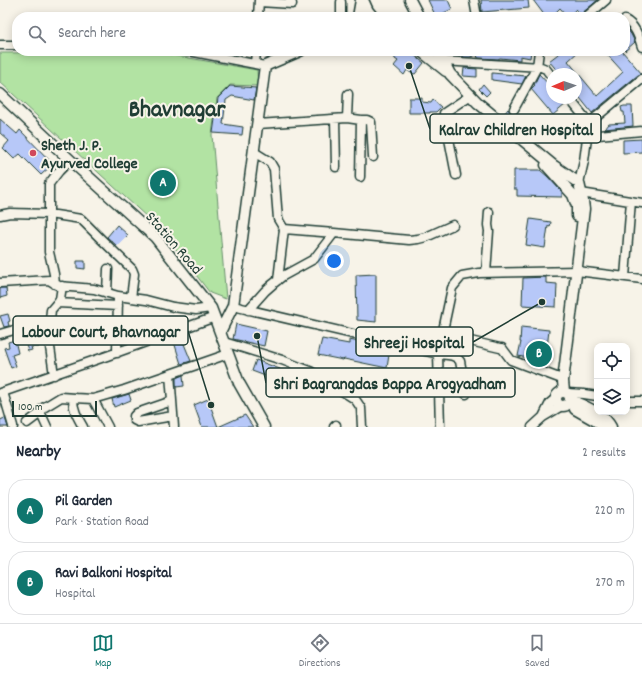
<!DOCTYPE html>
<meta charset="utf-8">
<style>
body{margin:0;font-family:Dekko,sans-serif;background:#f2f2f3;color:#1f2937}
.controls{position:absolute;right:12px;bottom:12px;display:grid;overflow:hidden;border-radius:8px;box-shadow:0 2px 10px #0003}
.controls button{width:36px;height:36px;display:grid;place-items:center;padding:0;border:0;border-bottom:1px solid #e0e1e3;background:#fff;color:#1f2937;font:20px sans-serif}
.compass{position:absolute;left:546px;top:68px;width:36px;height:36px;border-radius:50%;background:#fff;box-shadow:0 2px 10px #0003;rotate:268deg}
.scale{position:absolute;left:12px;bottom:10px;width:85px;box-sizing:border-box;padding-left:4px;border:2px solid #1f3d34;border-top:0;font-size:11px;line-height:14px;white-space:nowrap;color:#1f3d34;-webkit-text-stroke:3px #f7f3e8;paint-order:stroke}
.you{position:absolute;left:334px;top:261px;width:14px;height:14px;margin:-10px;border:3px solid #fff;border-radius:50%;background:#1a73e8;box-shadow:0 0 0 6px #1a73e833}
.badge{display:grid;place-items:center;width:26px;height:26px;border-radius:50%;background:#0f766e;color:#fff;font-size:13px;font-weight:700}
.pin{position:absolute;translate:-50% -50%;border:2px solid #fff;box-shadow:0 1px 4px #0006}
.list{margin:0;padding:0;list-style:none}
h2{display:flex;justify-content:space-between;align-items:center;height:52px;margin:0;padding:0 16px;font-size:17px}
h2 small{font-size:13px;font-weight:400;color:#747a83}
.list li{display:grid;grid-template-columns:26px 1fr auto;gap:12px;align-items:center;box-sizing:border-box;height:64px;margin:0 8px 8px;padding:0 8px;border:1px solid #e0e1e3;border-radius:16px}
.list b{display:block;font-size:15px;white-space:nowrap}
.list p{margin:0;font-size:13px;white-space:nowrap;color:#747a83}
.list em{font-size:13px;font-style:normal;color:#747a83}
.icon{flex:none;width:22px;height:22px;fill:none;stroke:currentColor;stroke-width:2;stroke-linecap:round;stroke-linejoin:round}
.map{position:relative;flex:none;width:642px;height:427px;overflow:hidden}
.search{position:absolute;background:#fff;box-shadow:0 2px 10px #0003;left:12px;right:12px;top:12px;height:44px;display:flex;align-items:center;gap:10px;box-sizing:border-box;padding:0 14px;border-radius:16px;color:#747a83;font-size:15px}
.sheet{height:196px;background:#fff}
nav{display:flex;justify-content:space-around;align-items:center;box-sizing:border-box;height:56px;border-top:1px solid #e0e1e3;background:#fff;font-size:11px;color:#747a83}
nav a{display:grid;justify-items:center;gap:2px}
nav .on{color:#0f766e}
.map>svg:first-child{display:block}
</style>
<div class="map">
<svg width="642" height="427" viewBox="0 0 642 427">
<rect width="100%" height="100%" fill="#f7f3e8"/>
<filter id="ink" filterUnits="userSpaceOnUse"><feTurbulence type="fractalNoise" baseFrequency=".025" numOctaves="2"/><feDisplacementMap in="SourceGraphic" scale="8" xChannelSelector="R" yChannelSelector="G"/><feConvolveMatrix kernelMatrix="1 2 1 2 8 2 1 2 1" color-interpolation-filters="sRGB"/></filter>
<g filter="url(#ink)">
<path fill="#b2e3a3" stroke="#68906c" d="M155 52 257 70 258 86 230 85 217 98 212 135 226 299 210 293 162 231 0 82V53Z"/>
<path fill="#b7c8f8" stroke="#1f3d34" d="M428 0H448L452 9 436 17Z
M481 0H528L529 8 482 12Z
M533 0H598L581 14 576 9 568 17 560 8 552 16H545Z
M627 29 631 34 635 42 625 51V31Z
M397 51H409L424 63 415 74 411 73 407 70 404 75 394 66 398 61 395 59 394 54Z
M456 51H531L530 58 520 56V60L500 58 498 59 478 58 477 55 470 57H463V56H459Z
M562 51H579L568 61 597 96 623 72 604 51H622L642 74 638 75 592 113 576 93V74H560L549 61Z
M464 68 477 69V77L463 76Z
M492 73 526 76 522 84 492 80Z
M539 74 552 88V98H560L566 104 553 115 531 89 535 85H534Z
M483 84 490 92 486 96 479 89Z
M230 86 256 88 254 100 232 96 226 100 223 124 243 127 242 135 213 133 218 98Z
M409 98H422V102L431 103 433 100 441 107 436 112H430V113H409Z
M624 106H632L633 126 605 129 609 124 625 123 624 112H622L621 107Z
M508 109 511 114H514L518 118 520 117 527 125 522 130 511 119V120L504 114Z
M0 119 17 134 20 130 53 164 41 175 20 154 14 159 3 148 9 141 0 133Z
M642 139V152L623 153V140Z
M514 170H540L547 176 562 192V197L517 196V189H514Z
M530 219 551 222 550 227 548 226 545 248 526 245Z
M117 225 128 235 117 246 107 237Z
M77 261H85V269L77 268Z
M376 274V322L357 320 356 275Z
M546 277V283L557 284 556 307 522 305 523 278Z
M0 288H6L7 296 0 298Z
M8 314 10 321 8 322 9 326 4 327 0 316Z
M236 324 267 331 264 346 233 339Z
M521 327 549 330 547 348H551L548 362 518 356 521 342H520Z
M182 339 191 361 181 364 174 342Z
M322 339 349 344V340L390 348 387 368 344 359 343 360 318 355Z
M15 340 18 353 12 355 16 366 11 368 4 348 9 347 8 342Z
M37 340 39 347H31L32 350 28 351 25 342Z
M256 360 280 369 276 380 252 371Z
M183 375 184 386 176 387V378Z
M129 394 131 400 114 407 112 399Z
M208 399 218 427 245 415 253 427H202L194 405Z
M5 418 8 427H0V420Z"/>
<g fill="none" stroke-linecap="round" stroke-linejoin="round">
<defs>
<path id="minor" d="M474 0 477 17
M259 2 292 4
M341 2V17
M258 17 259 0
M586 17 606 0
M625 20C635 25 639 37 642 47
M0 45H17
M189 51 265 66
M443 61 541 67 546 69 552 77
M255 64 256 51
M569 98 589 123
M514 109 537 67 539 51
M347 118 361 120 360 177
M335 119 336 167
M361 120H367L371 122 373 157
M258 124 347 118 348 94
M587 136 642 131
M456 175 444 113 471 95
M579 183 584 161 589 123 642 79
M581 193 642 203
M0 215 10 213 49 214 81 219 101 239 132 269 134 274 131 298
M334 233 409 240 418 239 426 237 453 225
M486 273 489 231 488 225 489 212
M625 277 631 201
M278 280 284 229
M0 283 49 280 59 286 94 289 118 296
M55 284 54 274 49 252V184L59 171 70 160
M107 293 108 269
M57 303 118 306
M233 306 438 354 452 288 462 276 479 273 577 271 642 279
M248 310 265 291 273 284 283 276 314 259 334 233 284 229 278 219 274 169 270 162 254 152
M0 334 28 326
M466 340 500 348H502L511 360 559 378
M224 342 282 360 310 371 355 399 361 408 362 427
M117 353 118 296 146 300 173 307 196 310 211 308
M170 374 174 427
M54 375 50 347 49 329 51 310 57 303 60 299 62 286
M3 392 13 426V427
M0 393 107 356 215 317
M567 393 584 394 597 396
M93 399 108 427
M172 401 137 413 134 416V420L138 422 173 416
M627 401H642
M40 415 43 408 61 397 75 398
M543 417 563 405
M27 423 39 414 42 416 47 427
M83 427C78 418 73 410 73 400L75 398 93 399 124 390 228 354
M334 427 336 425
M440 427 438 354C447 355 454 354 460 361L466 394
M532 427 543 417 550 403 556 398"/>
<path id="major" d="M363 0 368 11 373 17
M410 0 419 17
M358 17 361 0
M421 51 446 71
M438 51 450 74 478 103 554 166 579 183 583 201 584 209 563 381 564 392
M0 94 70 160 155 237 211 308 239 383 264 427
M546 165 573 195 577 206V216
M220 332 233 306 265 66 300 51
M556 399a7 7 0 1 1 14 0a7 7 0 1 1-14 0Z
M570 399C584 407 603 412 611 427
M575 409 596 421 603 427"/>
</defs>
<use href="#minor" stroke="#1f3d34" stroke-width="11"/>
<use href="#major" stroke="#1f3d34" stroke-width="13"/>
<use href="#minor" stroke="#f7f3e8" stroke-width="8"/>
<use href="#major" stroke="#f7f3e8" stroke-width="10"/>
</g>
</g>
<circle fill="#d1495b" stroke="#f7f3e8" stroke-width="1.5" cx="33" cy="153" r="4"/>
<g text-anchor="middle" stroke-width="4" stroke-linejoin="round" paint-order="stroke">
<g font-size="16" font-weight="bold" fill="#1f3d34" stroke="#f7f3e8" text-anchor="start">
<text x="41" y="150">Sheth J. P.<tspan x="41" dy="18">Ayurved College</tspan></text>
</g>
<g font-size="16" fill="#1f3d34" stroke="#f7f3e8">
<text transform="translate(175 242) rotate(49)" y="6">Station Road</text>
</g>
<g font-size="24" font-weight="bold" fill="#1f3d34" stroke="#f7f3e8">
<text x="177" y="116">Bhavnagar</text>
</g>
</g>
<path fill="none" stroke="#1f3d34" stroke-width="1.5" d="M409 66L430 129M211 405L188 331M542 302L473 342M257 336L266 383"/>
<g fill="#1f3d34" stroke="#f7f3e8" stroke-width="1.5">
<circle cx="409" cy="66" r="4"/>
<circle cx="211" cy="405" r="4"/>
<circle cx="542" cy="302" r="4"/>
<circle cx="257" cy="336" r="4"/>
</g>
<g fill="#f7f3e8" stroke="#1f3d34" stroke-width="1.5">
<rect x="430" y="114" width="171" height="29" rx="4"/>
<rect x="13" y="316" width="175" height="29" rx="4"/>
<rect x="356" y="327" width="117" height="29" rx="4"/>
<rect x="266" y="368" width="249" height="29" rx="4"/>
</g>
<g font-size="17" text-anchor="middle" font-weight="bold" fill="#1f3d34">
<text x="516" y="135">Kalrav Children Hospital</text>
<text x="101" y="337">Labour Court, Bhavnagar</text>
<text x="414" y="348">Shreeji Hospital</text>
<text x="390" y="389">Shri Bagrangdas Bappa Arogyadham</text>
</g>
</svg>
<div class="controls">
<button><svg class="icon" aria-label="locate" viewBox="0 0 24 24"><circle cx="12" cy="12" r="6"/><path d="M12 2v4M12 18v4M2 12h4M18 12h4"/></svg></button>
<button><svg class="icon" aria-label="layers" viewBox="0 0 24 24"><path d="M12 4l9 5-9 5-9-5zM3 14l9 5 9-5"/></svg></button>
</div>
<svg class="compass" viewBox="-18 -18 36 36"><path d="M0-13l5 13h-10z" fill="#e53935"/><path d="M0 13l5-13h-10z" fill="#747a83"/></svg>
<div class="scale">100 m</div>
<div class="you"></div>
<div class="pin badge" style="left:163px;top:183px">A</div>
<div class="pin badge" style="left:539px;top:354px">B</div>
<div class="search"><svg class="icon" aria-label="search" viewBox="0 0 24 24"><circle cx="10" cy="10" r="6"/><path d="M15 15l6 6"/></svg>Search here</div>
</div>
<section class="sheet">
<h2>Nearby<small>2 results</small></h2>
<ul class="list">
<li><span class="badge">A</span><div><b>Pil Garden</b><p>Park · Station Road</p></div><em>220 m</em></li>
<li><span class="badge">B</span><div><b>Ravi Balkoni Hospital</b><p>Hospital</p></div><em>270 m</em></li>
</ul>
</section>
<nav>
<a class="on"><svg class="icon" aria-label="map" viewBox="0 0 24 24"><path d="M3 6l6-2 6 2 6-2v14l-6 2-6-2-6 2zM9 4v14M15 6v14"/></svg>Map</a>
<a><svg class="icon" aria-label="directions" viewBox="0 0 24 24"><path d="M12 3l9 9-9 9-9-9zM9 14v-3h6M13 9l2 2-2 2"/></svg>Directions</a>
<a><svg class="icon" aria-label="saved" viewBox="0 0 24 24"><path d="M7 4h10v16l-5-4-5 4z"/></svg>Saved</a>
</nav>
